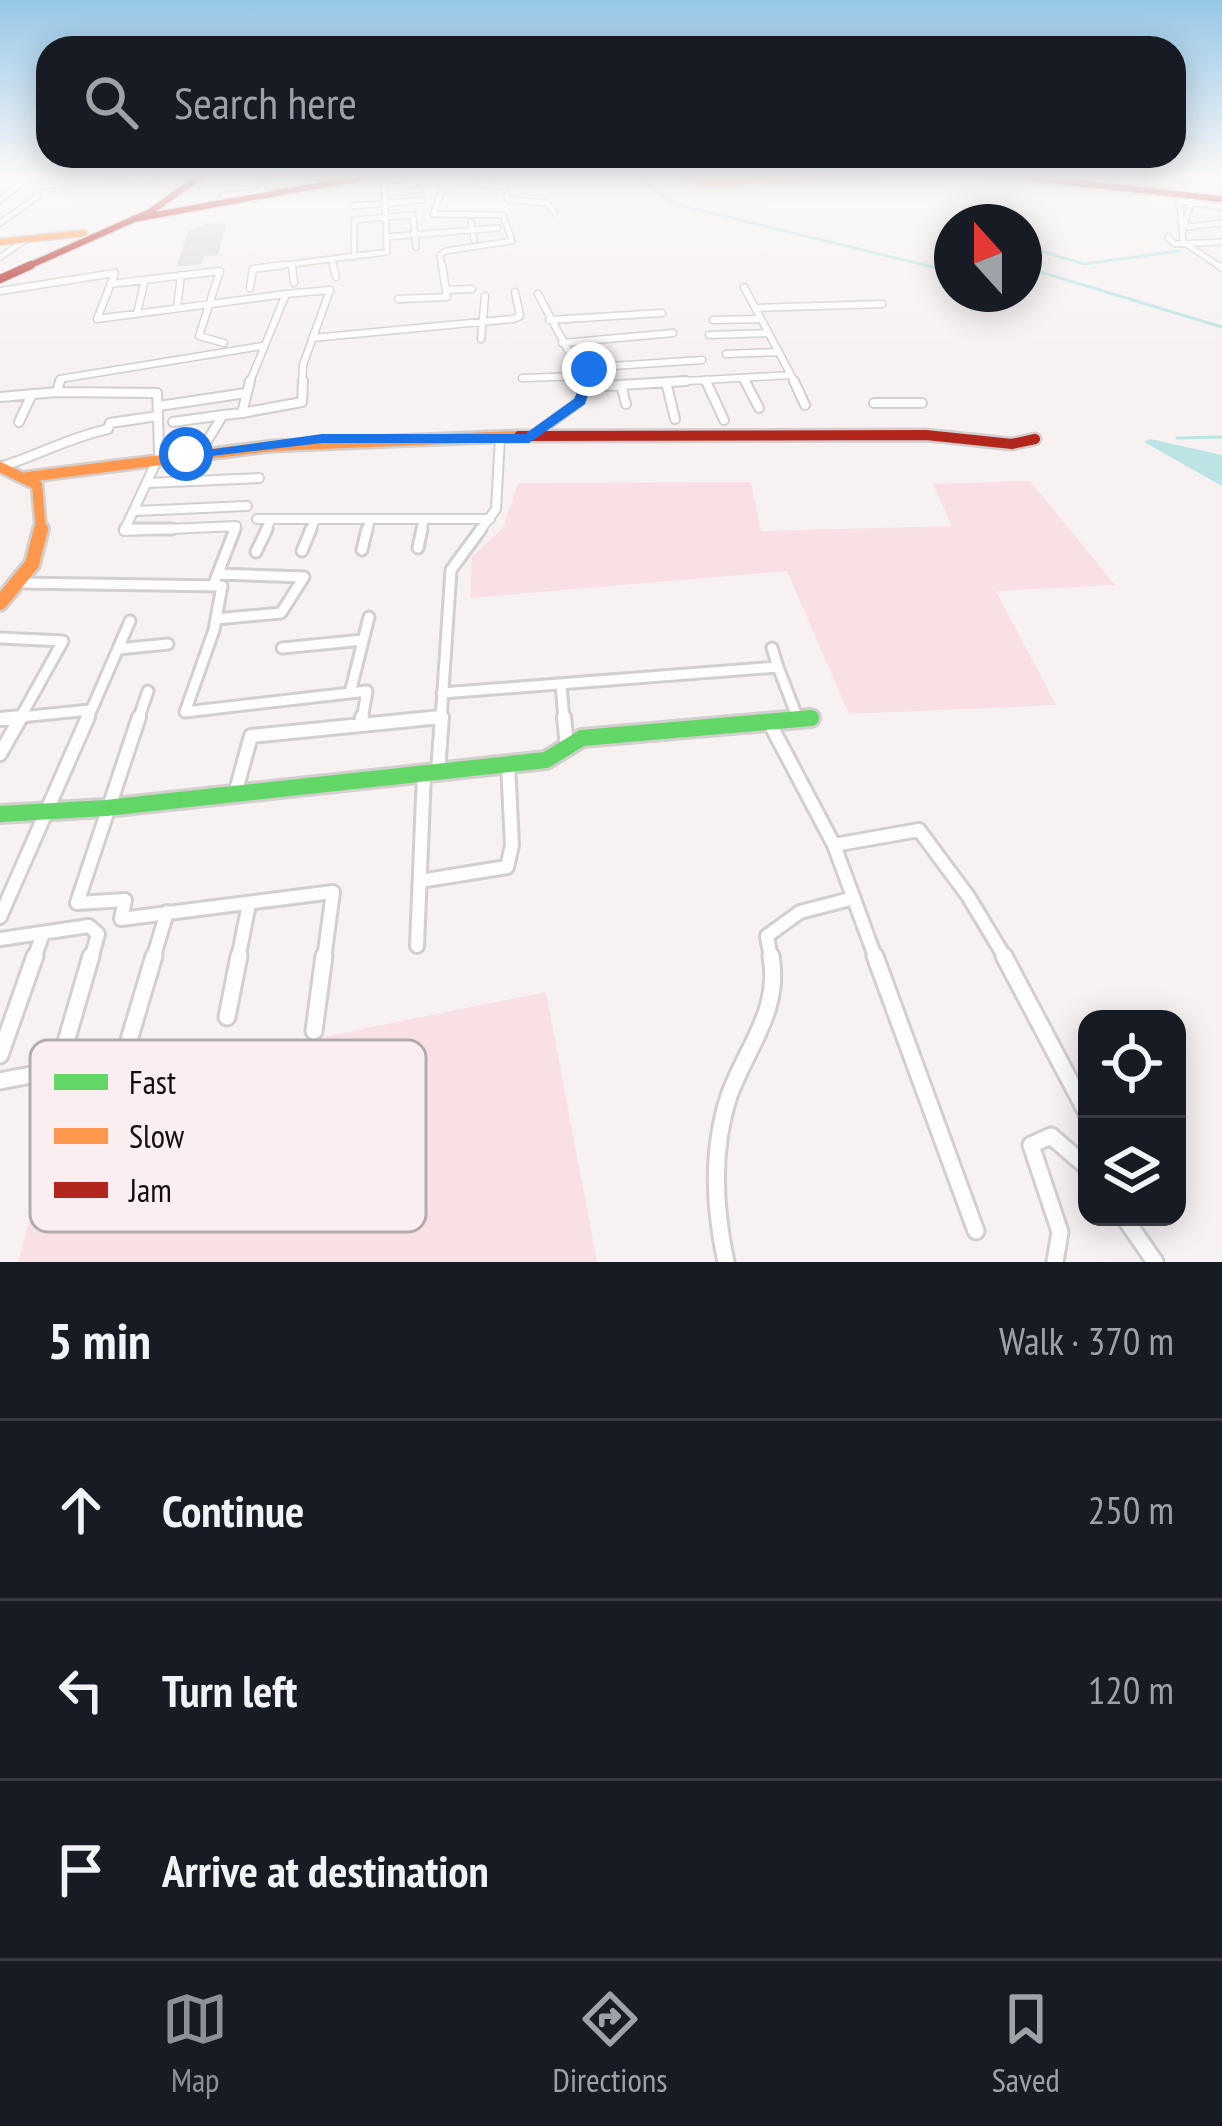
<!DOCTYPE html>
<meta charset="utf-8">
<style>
body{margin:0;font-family:"PT Sans Narrow",sans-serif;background:#242831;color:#f1f3f6}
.controls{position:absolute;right:36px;bottom:36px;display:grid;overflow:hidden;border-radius:24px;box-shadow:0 6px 30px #0003}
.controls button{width:108px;height:108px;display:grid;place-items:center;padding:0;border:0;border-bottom:3px solid #363941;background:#171b24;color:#f1f3f6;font:60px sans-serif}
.compass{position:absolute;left:934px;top:204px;width:108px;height:108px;border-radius:50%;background:#171b24;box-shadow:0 6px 30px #0003;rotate:339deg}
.stop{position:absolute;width:36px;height:36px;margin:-27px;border:9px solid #1a73e8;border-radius:50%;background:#fff}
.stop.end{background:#1a73e8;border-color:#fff;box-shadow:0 3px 12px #0008}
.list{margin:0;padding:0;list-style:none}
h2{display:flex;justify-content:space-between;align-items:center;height:156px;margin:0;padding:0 48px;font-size:51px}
h2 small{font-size:39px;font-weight:400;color:#9ea1a6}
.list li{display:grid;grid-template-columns:78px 1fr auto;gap:36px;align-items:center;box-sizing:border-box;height:180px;padding:0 48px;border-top:3px solid #363941}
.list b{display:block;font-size:45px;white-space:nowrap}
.list em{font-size:39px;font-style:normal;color:#9ea1a6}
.icon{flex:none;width:66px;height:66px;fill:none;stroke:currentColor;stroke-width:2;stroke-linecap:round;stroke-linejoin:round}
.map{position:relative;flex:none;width:1222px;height:1262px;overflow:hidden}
.search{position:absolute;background:#171b24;box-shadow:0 6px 30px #0003;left:36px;right:36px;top:36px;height:132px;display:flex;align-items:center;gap:30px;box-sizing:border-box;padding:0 42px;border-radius:36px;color:#9ea1a6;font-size:45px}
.sheet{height:696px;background:#171b24}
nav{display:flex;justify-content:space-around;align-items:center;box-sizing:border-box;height:168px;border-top:3px solid #363941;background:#171b24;font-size:33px;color:#9ea1a6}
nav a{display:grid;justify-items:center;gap:6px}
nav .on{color:#8c9099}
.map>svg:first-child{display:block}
</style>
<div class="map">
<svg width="1222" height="1262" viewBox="0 0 1222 1262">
<rect width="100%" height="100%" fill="#f7f1f2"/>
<path fill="#f8e0e5" d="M1030 481 1115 585 996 591 1056 705 849 714 787 571 470 598 472 557 503 528 518 483 751 482 761 531 952 526 933 484Z
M546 992 597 1262H18L66 1089Z"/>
<path fill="#bce4e5" d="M1150 439 1222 455V486L1144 442Z"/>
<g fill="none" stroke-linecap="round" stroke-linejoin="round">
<path stroke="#bce4e5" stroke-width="3" d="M641 179 674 204 941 269 952 267
M1024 246 1084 264 1179 251
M1024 267 1222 327
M1177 438 1222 437"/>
</g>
<path fill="#dedadb" d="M207 223 226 224 218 255 204 256 202 264 176 267 188 232Z"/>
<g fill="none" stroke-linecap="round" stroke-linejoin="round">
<defs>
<path id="street-far5" d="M47 175 37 186 187 175
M476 175 482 184 504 188 508 200 547 203 555 213
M1208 175 1222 181
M0 178 31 176
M384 181 426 177
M385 193 420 190
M1179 194 1183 242 1222 268
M223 195 249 193
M254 199 249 193 261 191 267 175
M0 200 31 176
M1179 201 1222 207
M353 206 422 200
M471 222 474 240
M0 223 38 196
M1187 227 1222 223
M1183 231 1192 198
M387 237 498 228
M1168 237 1174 244 1222 242
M0 257 24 241
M354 257V220L413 215 416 247
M332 259 334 268
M260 268 387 252 384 175
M442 268 440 255 446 251 512 241 503 215 433 214 448 175"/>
<path id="street-far4" d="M292 265 294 283
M333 265 336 277
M1218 265 1222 268
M115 273 97 319 286 294
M110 284 220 271 199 336 224 343
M250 288 253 269 284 265
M447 290 472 289
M0 291 115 273
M286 294 330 290 303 365 302 384
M538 294 586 384
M398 299 447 297 442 265
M177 308 181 275
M755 308 882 304
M137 313 145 280
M549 320 662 313
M713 320 761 319
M709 335 768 333
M312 338 513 319 520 316 515 292
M481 339 485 296
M562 343 673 333
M726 354 779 352
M582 368 702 360
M791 375 795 384
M522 378 585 376
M743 378 746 384
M705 380 707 384
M59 384 60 379 262 346
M249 384 286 294
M635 384 791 375 744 287"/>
<path id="street-far3" d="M250 381 242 413 302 402 303 381
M585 381 587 387
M706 381 724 420
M745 381 759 408
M794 381 805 405
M666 382 675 419
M621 385 626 404
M0 397 57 392 60 381
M874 403H922
M159 406 246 393
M158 416 159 456 124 531 236 526 234 532
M19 422 32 394
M173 422 223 415
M538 432 580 401 587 387 686 381
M199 454 223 415 242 413
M0 467C40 455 67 438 108 429L110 423 158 416 157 393 57 392
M148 483 259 478
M136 511 247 506
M257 519H490
M265 532 271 519
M310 532 315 519
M367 532 370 519
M421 532 424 519
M479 532 496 509 500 438"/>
<path id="street-far2" d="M125 529H172
M418 548 422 529
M362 550 367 529
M302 551 311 529
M256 552 267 529
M20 583 222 586 214 630 185 712 367 691 362 720
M213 586 235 529
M216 619 281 613 304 577 218 574
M0 638 63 641 19 720
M282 648 363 640
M772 648 778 667
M118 649 168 644
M561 684 564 720
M350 693 369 617
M442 693 778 667 798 719
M0 719 90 710
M87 720 130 621
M138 720 148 691
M413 720 441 717
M441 720 451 570 481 529"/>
<path id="street-far1" d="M139 717 77 903 125 900 121 919 333 892 324 959
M564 717 567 747
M0 719 22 717
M769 722 834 845 876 959
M361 725 362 717
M0 754 21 717
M438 771 442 717
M235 794 251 736 441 717
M834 845 919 830 968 896 1006 959
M420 881 507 867 512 845 508 764
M0 917 88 717
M0 939 89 926 98 934 91 959
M417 946 424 773
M34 959 43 933
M153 959 167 912
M238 959 249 904
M771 959 767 936 800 912 854 898"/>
<path id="street" d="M875 956 976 1231
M1004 956 1087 1113
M227 1017 239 956
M314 1031 324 956
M0 1055 35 956
M0 1081 47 1072 61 1059 91 956
M99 1141 154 956
M1124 1217 1155 1262
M726 1262C714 1207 711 1150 729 1096 746 1048 781 1011 771 956
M1055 1262 1060 1232 1031 1145 1051 1136 1087 1167"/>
<path id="fast-far1" d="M790 720 811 718"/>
<path id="fast" d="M0 814 106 808 546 760 582 738 811 718"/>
<path id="slow-far2" d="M681 175 705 183 879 175
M0 242 84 233"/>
<path id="slow-far1" d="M0 467 37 485 41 532
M27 477 272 446 519 436"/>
<path id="slow" d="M0 603 32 564 41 529"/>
<path id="jam-far2" d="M1005 175 1222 199
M133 219 377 175
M24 268 150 212 202 175"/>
<path id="jam-far1" d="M0 279 31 265"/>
<path id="jam" d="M519 436 926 435 1012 444 1035 439"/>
</defs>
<use href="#street-far5" stroke="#d3cfcf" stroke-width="8"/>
<use href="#street-far4" stroke="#d3cfcf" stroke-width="9"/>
<use href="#street-far3" stroke="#d3cfcf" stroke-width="12"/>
<use href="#street-far2" stroke="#d3cfcf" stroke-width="15"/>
<use href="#street-far1" stroke="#d3cfcf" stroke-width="18"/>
<use href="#street" stroke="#d3cfcf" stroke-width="21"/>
<use href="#fast-far1" stroke="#d3cfcf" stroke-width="20"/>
<use href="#fast" stroke="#d3cfcf" stroke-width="22"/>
<use href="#slow-far2" stroke="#d3cfcf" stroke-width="9"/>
<use href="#slow-far1" stroke="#d3cfcf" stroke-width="15"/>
<use href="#slow" stroke="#d3cfcf" stroke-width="20"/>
<use href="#jam-far2" stroke="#d3cfcf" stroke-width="9"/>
<use href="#jam-far1" stroke="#d3cfcf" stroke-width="10"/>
<use href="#jam" stroke="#d3cfcf" stroke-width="15"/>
<use href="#street-far5" stroke="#fefdfd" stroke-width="4.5"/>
<use href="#street-far4" stroke="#fefdfd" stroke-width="6"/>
<use href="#street-far3" stroke="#fefdfd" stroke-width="8"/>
<use href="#street-far2" stroke="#fefdfd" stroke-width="9"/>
<use href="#street-far1" stroke="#fefdfd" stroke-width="12"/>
<use href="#street" stroke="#fefdfd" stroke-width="15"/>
<use href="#fast-far1" stroke="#63d668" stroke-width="14"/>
<use href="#fast" stroke="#63d668" stroke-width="16"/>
<use href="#slow-far2" stroke="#ff974d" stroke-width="6"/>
<use href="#slow-far1" stroke="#ff974d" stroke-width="10"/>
<use href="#slow" stroke="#ff974d" stroke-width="14"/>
<use href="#jam-far2" stroke="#b3261e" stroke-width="6"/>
<use href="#jam-far1" stroke="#b3261e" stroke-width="8"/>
<use href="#jam" stroke="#b3261e" stroke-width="10"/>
</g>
<linearGradient id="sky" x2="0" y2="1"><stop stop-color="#96c7e7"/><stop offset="0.5" stop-color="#fbf9f9"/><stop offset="1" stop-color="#fbf9f9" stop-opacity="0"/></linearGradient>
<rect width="1222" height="352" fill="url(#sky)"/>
<path fill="#1a73e8" d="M582 364 595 369 585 404 529 443H322L186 459 178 454 322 434H525L574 399 581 384 576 368Z"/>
<rect x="30" y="1040" width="396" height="192" rx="18" fill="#faeef1" stroke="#b4abad" stroke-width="3"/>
<rect x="54" y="1074" width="54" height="16" fill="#63d668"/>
<rect x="54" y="1128" width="54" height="16" fill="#ff974d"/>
<rect x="54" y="1182" width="54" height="16" fill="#b3261e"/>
<g font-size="33" fill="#120e0f">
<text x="129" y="1094">Fast</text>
<text x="129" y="1148">Slow</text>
<text x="129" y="1202">Jam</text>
</g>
</svg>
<div class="controls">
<button><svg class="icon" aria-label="locate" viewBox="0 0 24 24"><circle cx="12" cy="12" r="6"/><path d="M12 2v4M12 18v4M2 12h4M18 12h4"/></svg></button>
<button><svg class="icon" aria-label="layers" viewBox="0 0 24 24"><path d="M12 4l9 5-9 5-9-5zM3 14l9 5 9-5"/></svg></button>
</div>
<svg class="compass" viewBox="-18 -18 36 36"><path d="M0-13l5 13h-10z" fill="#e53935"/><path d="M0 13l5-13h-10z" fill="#9ea1a6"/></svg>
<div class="stop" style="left:186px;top:454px"></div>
<div class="stop end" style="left:589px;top:369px"></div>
<div class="search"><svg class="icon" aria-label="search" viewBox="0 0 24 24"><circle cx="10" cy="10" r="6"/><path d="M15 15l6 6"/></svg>Search here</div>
</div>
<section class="sheet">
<h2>5 min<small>Walk · 370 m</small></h2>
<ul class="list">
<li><svg class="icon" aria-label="ahead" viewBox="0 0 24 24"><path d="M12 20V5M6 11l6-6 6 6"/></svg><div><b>Continue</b></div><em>250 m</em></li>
<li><svg class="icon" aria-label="left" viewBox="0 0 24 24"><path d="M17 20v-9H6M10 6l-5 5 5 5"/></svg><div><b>Turn left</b></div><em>120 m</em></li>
<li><svg class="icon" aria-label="arrive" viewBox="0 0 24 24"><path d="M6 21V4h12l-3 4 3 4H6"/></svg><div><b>Arrive at destination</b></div></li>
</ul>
</section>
<nav>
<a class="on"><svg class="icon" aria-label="map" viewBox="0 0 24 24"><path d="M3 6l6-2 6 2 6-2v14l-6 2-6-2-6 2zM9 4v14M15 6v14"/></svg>Map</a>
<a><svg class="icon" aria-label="directions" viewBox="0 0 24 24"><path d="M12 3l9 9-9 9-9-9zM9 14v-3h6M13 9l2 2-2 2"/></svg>Directions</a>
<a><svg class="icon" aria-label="saved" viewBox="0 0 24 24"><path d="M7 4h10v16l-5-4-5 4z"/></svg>Saved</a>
</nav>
